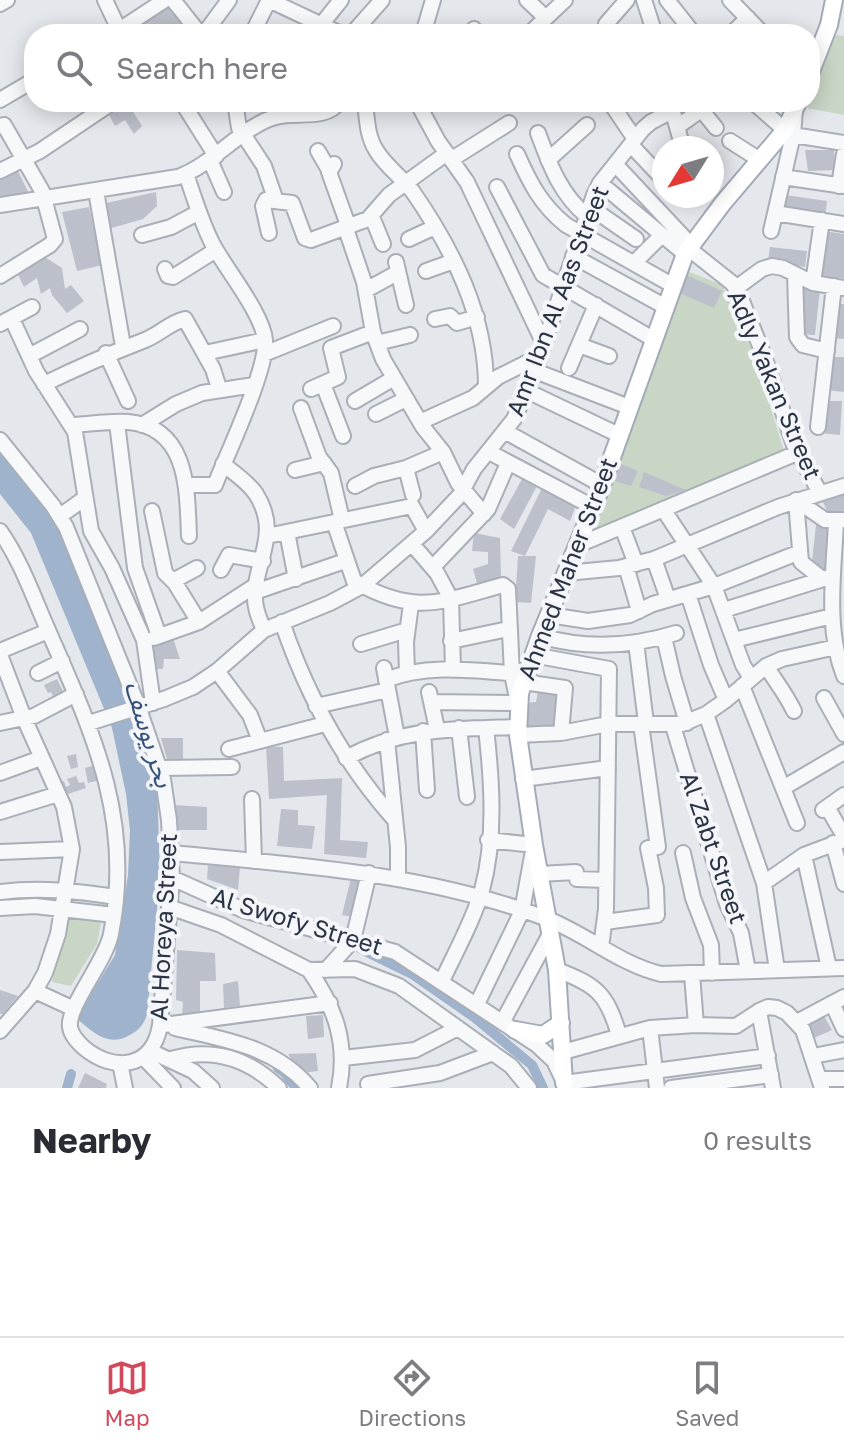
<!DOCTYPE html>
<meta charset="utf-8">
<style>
body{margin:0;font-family:"Golos Text","Noto Sans Arabic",sans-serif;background:#f2f2f3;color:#2b2b33}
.compass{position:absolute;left:652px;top:136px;width:72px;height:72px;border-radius:50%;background:#fff;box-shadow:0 4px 20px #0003;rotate:233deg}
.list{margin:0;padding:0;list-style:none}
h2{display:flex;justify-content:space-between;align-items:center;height:104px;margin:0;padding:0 32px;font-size:34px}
h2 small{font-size:26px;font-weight:400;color:#7c7c81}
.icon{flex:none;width:44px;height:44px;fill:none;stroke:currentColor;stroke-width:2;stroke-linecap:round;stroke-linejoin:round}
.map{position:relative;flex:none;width:844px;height:1088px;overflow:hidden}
.search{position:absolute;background:#fff;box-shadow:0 4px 20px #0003;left:24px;right:24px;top:24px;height:88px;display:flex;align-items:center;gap:20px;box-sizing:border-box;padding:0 28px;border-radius:32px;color:#7c7c81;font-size:30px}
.sheet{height:248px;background:#fff}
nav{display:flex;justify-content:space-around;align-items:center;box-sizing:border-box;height:112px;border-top:2px solid #e1e1e2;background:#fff;font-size:22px;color:#7c7c81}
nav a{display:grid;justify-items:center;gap:4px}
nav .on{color:#d1495b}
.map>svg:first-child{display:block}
</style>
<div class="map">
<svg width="844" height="1088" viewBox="0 0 844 1088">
<rect width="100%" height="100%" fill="#e4e7ec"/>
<path fill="#c9d6c5" d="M837 35 844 36V115L807 108 830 39Z
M685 270 722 285 755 357 785 454 603 529H596Z
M68 916 101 923 97 944 71 986 52 982Z"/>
<path fill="#9fb4cc" d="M0 452 52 515 104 633 137 719 157 782 160 877 147 1015C143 1025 140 1029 130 1035 108 1048 93 1032 76 1018L115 955 128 875 130 831 126 794 112 728 31 533 0 494Z"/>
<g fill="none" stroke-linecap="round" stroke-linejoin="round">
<path stroke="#9fb4cc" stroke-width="10" d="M361 949 412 974 474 1017 532 1065 543 1088
M278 1068 284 1072 296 1088
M67 1088 71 1074"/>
</g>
<path fill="#bbc0ca" d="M168 8 180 18 181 34H150L144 22Z
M121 102H127L142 126 134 134 125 120 115 126 107 111Z
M805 150H834L835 170 808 171Z
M16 167 31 198 0 202V173Z
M156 192 157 206 143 219 108 229 102 204Z
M785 195 827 201 825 218 784 211Z
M89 207 102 265 77 271 62 212Z
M824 231 844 234V281L818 277Z
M770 247 807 251 805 267 768 261Z
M40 254 62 268 65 289 71 285 84 301 67 313 52 295 50 288 41 294 37 278 24 287 15 268Z
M686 275 722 291 714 308 679 293Z
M804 287 820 289 815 335 798 334Z
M835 304H844V339L831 338Z
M827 357H844V392L826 390Z
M825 401H842L840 435 821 433Z
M619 463 638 471 631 486 612 480Z
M644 472 686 490 666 496 639 487Z
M522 479 537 486 514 529 500 519Z
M542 488 576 505 570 521 548 509 525 556H536L531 603 515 602 518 556H525L511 551Z
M844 495V512L830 517 823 502Z
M816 525 832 527 827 572 811 570Z
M474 533 500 538 501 578 477 583 473 569 488 564V552L472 551Z
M173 638 180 659H164L163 669H153L151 644Z
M57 679 63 691 53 696 51 692 48 693 44 685Z
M539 685 564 690 559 729 536 732 522 726 524 703 536 702Z
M161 738H183V761L167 759Z
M266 746 283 747 284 781 342 778 340 840 368 842 366 858 324 854 327 795 269 799Z
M76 754 78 767 71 769 67 756Z
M96 765 100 780 88 783 85 768Z
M76 776 79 783 84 782 86 788 65 795 59 783 64 781 66 787 70 785 67 779Z
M174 805 207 807V830H177Z
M281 809 298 810V825L315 826 312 849 277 846Z
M208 865 240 867 238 890 207 879Z
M352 874 365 876 353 917 342 915Z
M177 950 215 953 216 981H200V1015L182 1016 183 1002 176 1000Z
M238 981 240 1006 224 1008 223 984Z
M0 990 18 996 3 1014H0Z
M823 1014 832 1030 814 1038 802 1025Z
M323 1015 324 1037 308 1039 306 1016Z
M316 1053 318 1071 301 1073 288 1054Z
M85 1073 107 1084 106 1088H78Z"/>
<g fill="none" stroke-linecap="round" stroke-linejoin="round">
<defs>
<path id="minor" d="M105 0 121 34
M173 0 200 34
M269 0 341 34
M527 0 546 18
M644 0 655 34
M667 0 694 34
M730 0 763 34
M0 4 7 0
M606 24 627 0
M321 25 341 0
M474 29 478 34
M113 34 165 0
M204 34 229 0
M252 34 269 0
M352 34 382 0
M423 34 433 0
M529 34 565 0
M731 34 748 18
M0 100 34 80
M182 102 216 156
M235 102 239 128 264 166 276 201
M365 102C367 118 367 136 376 150 385 166 402 177 413 192 453 250 486 315 486 387
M417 102 438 141 467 182 544 344
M670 102 683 148
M753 102 785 130
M696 103 716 128
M612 105 635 139
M0 126 4 125 42 191 55 239 50 245 0 276
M677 127 701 110
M538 133C550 165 560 194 587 216
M793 135 844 143
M730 141 760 160
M631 145 664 180
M318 151 329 170
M517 154C530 183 541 205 566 225L672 285
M452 159 509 123
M210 160 224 192
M548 160 587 125
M334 164 329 172 349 228
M615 164 691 245
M0 171 40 151 113 102
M186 174C194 197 201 221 212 243 225 268 263 314 265 340 268 368 227 454 215 485H187
M783 177 844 186
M600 183 685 254
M839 186 844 154
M497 187 543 275 653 339
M96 191 123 346
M0 205 178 177C214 164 241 127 275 117 296 111 326 121 339 102
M590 207 636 239
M775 213 844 224
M372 217 383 244
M346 229 364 282 373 332 383 359 423 427 443 452 458 483 484 514
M771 231 793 135 795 110 785 102
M269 233 263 206 266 200 292 203 305 238 311 240 368 219 389 195 447 153
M142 235 171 227 199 212
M409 239 435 227
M688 248 732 283 738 291 764 356 794 445 820 493
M573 256 664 306
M396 262 406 305
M634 263 662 235
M165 269 168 276 173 277 216 250
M426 271 454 261
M795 275 797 337 803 345 827 351
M813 283 822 220
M736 288 762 269 772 266 783 268 813 283 844 288
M366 290 397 273
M12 319 36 371 75 432 91 531 112 568 144 640 153 703
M435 319 450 316 457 323 477 317
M0 324 32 307
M377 343 410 335
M579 345 609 356
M106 353 128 401
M205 353 265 340
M264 354 333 326
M29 356 80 329
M569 368 596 305
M535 371 629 407
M44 384C79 367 109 354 145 340 160 334 169 323 185 319L213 369 219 388
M323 384 343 436
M311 389 338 377 331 348 373 332
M527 391 619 435
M355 401 394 378
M301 408 319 457 331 473 342 520
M376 414 406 399
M420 422 473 398 498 377 540 356
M117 423 135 568 159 636
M72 425C90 424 110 421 128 422 189 427 187 491 189 536
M142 425 176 404 202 393 254 385
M818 427 834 286
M506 432 602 485
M0 440 53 506 66 527 138 706 163 779 169 820 172 878 160 1025C153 1069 113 1073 83 1047 77 1041 71 1035 70 1027 67 1006 106 961 111 934 134 819 92 731 48 630 33 596 21 561 0 531
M489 452 593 507
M223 464C234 473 248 482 256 494 280 532 257 558 255 593 254 607 259 618 264 630
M406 468 413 495
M295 470 324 463
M355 486 374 476 406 468 443 452
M796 500 801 562 821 578
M796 500 825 520H844
M663 509 714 586 743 665 751 678
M152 511 165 573 175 583 199 622
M60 516 85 498
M836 521C834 572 825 627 844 676
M334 522 354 581C415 616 441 602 503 585L508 589 512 674 518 703 432 702
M622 527 636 564
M287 532 296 579
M267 536 412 506 426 531
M412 544 437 573 451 599 453 670
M578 545 797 453
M654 559 668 599
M626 566 639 611
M433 567 488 509 508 463
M221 570 229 555 263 561
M566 573 619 568 654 559 778 507 844 486
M173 581 197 568
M255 592 345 561
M688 594 711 665 726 700
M724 610 833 576
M549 615 588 621 630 615 653 604 714 586 800 552
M282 622C307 696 342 760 393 818
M540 636C585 649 631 647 676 633
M664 637 673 676 687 723
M154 638 199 622 256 585
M734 640 832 616
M451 641 508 629
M636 642 646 723
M361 644 407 630
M0 651 48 631
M0 655 24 718 64 807 72 849 58 934 45 973 35 991 0 1031
M533 655 609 669 606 909 601 947
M766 666C776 682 786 694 794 711
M384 668 397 737
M217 671 250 715 260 741
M38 673 62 661
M407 673 406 642 411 604
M386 680C428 663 477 671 521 674
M523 682 565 688 561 733
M742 686 797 823
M429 692 437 729
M824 698 844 734
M316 706 388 690
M706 714 764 883 777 970
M0 723 34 716 76 694
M89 723 164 699 193 687 217 671 264 630 330 603 362 586 426 531 460 495 474 469 514 419 535 371 594 195 600 183 643 129 651 122 672 111
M673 726 727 904 741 933 748 971
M459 728 467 797
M423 731 427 790
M518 735 561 733 608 724H682L706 714 726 700 766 666 782 659 836 647
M387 740 398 847V879
M229 749 325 724
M346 758C403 727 454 729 517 727
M161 768 232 767
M0 773 41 758
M523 779 608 768
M783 788 844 752
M252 799 254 861
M827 807 844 836
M823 810 844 795
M0 812 58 794
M833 843 844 884
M0 852 72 849
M172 853C297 865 426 873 545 918 585 933 619 964 661 974L844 968
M683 853 693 898 711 945 712 973
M804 855 829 968
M539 874 576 872 577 879 606 880
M172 878 243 910 395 952 537 1045 554 1061 563 1080
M764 883 804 855 844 840
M0 892C40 887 76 891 116 897
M169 907 221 925 309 970 355 969 399 986 511 1066 529 1088
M0 908 35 906 114 915
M605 922 657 915 656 888 648 848 658 847 641 724
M309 970C335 1007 348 1043 339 1088
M326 970 353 940 369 873
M557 970C597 985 607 994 619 1035
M692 974 696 1025
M442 981C456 951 473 921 482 890 496 838 492 781 486 728
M35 991 74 1009
M832 1003 844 1029
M477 1004 522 911 534 845 488 840
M759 1011 773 1088
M503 1021 550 934
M797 1022 844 997
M164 1025 330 1003
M175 1028C225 1040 275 1046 310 1088
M650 1028 657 1088
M150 1051 193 1071 212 1088
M563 1052 650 1028 696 1025 736 1026 759 1011 768 1007 777 1008 787 1013 803 1030 822 1088
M813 1056 844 1050
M143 1057 173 1088
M343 1058 415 1050 458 1028
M171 1059C212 1047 248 1058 279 1088
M120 1063 125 1088
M819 1079H844
M564 1083 768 1056
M368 1084 440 1073 493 1053
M671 1088 771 1075"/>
<path id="major" d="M810 74 829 25 834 0
M515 1030 543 1035 561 1023
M564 1083 557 970 534 845 518 735 520 693 540 636 602 485 685 254 723 203 785 130 798 102"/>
</defs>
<use href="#minor" stroke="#a9aeb7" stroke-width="18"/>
<use href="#major" stroke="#a3abb8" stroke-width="20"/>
<use href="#minor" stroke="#f7f8fa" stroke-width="14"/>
<use href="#major" stroke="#fff" stroke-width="16"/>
</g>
<g text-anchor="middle" stroke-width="8" stroke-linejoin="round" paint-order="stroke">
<g font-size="24" fill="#2b3445" stroke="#f4f6f9">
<text transform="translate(558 301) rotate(-69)" y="8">Amr Ibn Al Aas Street</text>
<text transform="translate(774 385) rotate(67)" y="8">Adly Yakan Street</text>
<text transform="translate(568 569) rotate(-69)" y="8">Ahmed Maher Street</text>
<text transform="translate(713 848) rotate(71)" y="8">Al Zabt Street</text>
<text transform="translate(297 922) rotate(17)" y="8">Al Swofy Street</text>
<text transform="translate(164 927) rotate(-87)" y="8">Al Horeya Street</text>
</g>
<g font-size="26" font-style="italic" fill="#34527a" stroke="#f4f6f9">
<text transform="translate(149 734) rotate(73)" y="9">بحر يوسف</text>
</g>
</g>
</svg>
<svg class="compass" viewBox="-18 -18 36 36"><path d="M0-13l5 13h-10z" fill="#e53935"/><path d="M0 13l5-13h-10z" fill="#7c7c81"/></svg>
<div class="search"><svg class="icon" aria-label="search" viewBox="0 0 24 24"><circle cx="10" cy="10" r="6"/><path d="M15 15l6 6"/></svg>Search here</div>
</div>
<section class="sheet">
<h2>Nearby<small>0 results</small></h2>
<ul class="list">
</ul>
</section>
<nav>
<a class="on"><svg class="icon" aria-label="map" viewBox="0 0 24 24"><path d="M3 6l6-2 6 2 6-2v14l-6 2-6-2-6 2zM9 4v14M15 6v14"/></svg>Map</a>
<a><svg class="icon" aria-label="directions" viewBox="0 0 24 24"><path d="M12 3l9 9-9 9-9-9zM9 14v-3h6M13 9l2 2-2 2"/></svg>Directions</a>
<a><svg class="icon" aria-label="saved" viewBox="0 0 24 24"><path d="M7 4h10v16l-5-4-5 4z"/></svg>Saved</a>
</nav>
